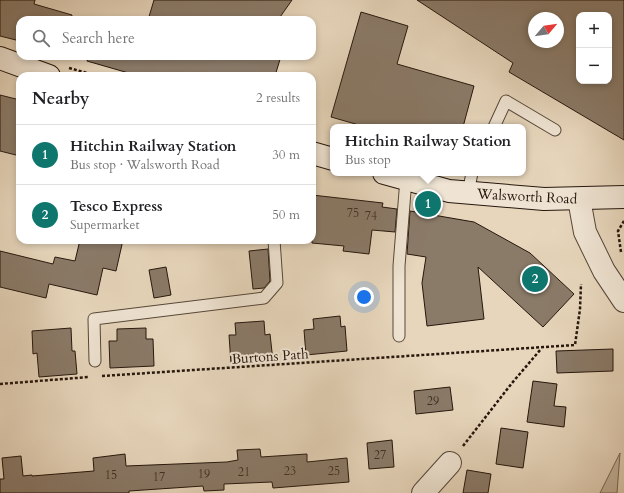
<!DOCTYPE html>
<meta charset="utf-8">
<style>
body{margin:0;font-family:Cardo,serif;background:#f6f6f6;color:#202124}
.controls{position:absolute;right:12px;top:12px;display:grid;overflow:hidden;border-radius:8px;box-shadow:0 2px 6px #0003}
.controls button{width:36px;height:36px;display:grid;place-items:center;padding:0;border:0;border-bottom:1px solid #e0e0e0;background:#fff;color:#202124;font:20px sans-serif}
.compass{position:absolute;left:528px;top:12px;width:36px;height:36px;border-radius:50%;background:#fff;box-shadow:0 2px 6px #0003;rotate:61deg}
.you{position:absolute;left:364px;top:297px;width:14px;height:14px;margin:-10px;border:3px solid #fff;border-radius:50%;background:#1a73e8;box-shadow:0 0 0 6px #1a73e833}
.badge{display:grid;place-items:center;width:26px;height:26px;border-radius:50%;background:#0f766e;color:#fff;font-size:13px;font-weight:700}
.pin{position:absolute;translate:-50% -50%;border:2px solid #fff;box-shadow:0 1px 4px #0006}
.popup{position:absolute;left:330px;top:124px;width:196px;height:52px;box-sizing:border-box;display:grid;place-content:center;border-radius:8px;background:#fff;filter:drop-shadow(0 1px 3px #0005);font-size:13px;white-space:nowrap;color:#757577}
.popup b{font-size:15px;color:#202124}
.popup::after{content:'';position:absolute;left:50%;top:100%;margin-left:-8px;border:8px solid transparent;border-top-color:#fff}
.list{margin:0;padding:0;list-style:none}
h2{display:flex;justify-content:space-between;align-items:center;height:52px;margin:0;padding:0 16px;font-size:17px}
h2 small{font-size:13px;font-weight:400;color:#757577}
.list li{display:grid;grid-template-columns:26px 1fr auto;gap:12px;align-items:center;box-sizing:border-box;height:60px;padding:0 16px;border-top:1px solid #e0e0e0}
.list b{display:block;font-size:15px;white-space:nowrap}
.list p{margin:0;font-size:13px;white-space:nowrap;color:#757577}
.list em{font-size:13px;font-style:normal;color:#757577}
.icon{flex:none;width:22px;height:22px;fill:none;stroke:currentColor;stroke-width:2;stroke-linecap:round;stroke-linejoin:round}
.map{position:relative;flex:none;width:624px;height:493px;overflow:hidden}
.search{position:absolute;background:#fff;box-shadow:0 2px 6px #0003;left:16px;top:16px;width:300px;height:44px;display:flex;align-items:center;gap:10px;box-sizing:border-box;padding:0 14px;border-radius:12px;color:#757577;font-size:15px}
.panel{position:absolute;background:#fff;box-shadow:0 2px 6px #0003;left:16px;top:72px;width:300px;height:172px;border-radius:12px}
.map>svg:first-child{display:block}
</style>
<div class="map">
<svg width="624" height="493" viewBox="0 0 624 493">
<rect width="100%" height="100%" fill="#e7d6bc"/>
<filter id="stains"><feTurbulence type="fractalNoise" baseFrequency=".005" numOctaves="4"/><feColorMatrix values="0 0 0 0 .2 0 0 0 0 .09 0 0 0 0 .02 0 0 0 .5 -.17"/></filter>
<radialGradient id="worn" r=".72"><stop offset=".6" stop-color="#630" stop-opacity="0"/><stop offset="1" stop-color="#630" stop-opacity=".3"/></radialGradient>
<path fill="#c6b69e" stroke="#766656" d="M620 453 617 493H600Z"/>
<path fill="#8a7a68" stroke="#26170d" fill-rule="evenodd" d="M0 0H35L34 4 72 15 71 20H20V41L0 36Z
M154 0H292L278 20H148Z
M417 0H624V140L509 72 513 63ZM579 15H609V81H579ZM534 18H558V42H534Z
M361 12 408 26 397 64 474 86 463 127H366L331 117Z
M88 56H281L275 76H139L87 61Z
M0 95 20 100V156L0 151Z
M312 195 383 203 382 207 397 209 395 232 372 230 369 254 343 251 344 246 312 243Z
M410 211 474 222 530 253 574 294 543 327 478 267 484 319 427 326 422 283 426 257 407 254Z
M80 240H123L116 271 103 268 97 295 49 284 46 298 0 287V251L53 264 55 257 75 261Z
M268 249 270 281 264 288 253 289 249 251Z
M166 267 171 295 154 298 149 270Z
M340 316 341 327 345 326 347 351 306 355 304 330 314 329 313 319Z
M264 321 265 335 270 334 273 361 231 364 229 335H236L235 323Z
M71 328 72 351H75L77 374 39 377 37 353 33 354 32 331Z
M146 328V339H153L154 366 110 368 109 341H117V329Z
M613 349V371L557 373 556 351Z
M533 381 557 384 554 406 566 407 564 427 527 422Z
M450 387 453 410 416 414 414 391Z
M501 428 528 432 523 468 496 464Z
M392 440 394 467 369 469 367 443Z
M260 449 261 457 307 454V462L347 458 349 482 273 488 272 482 224 484V490L204 491 203 486 129 491V493H0V479H4L2 458 21 456 23 476 32 475V476L94 471 93 458 125 454 126 466 227 462 238 460 237 450Z
M467 470 491 474 488 493H463Z"/>
<g fill="none" stroke-linecap="round" stroke-linejoin="round">
<defs>
<path id="service" d="M494 127 506 101 555 130
M468 193 472 173
M399 336V266L406 179
M95 361 94 319 264 298 277 283 274 240"/>
<path id="minor" d="M423 493 450 463"/>
<path id="tertiary" d="M579 199 585 232 604 271 624 301"/>
<path id="secondary" d="M0 58 49 76
M312 153 333 159
M384 173 449 191 544 199 624 197"/>
</defs>
<use href="#service" stroke="#564739" stroke-width="13"/>
<use href="#minor" stroke="#564739" stroke-width="24"/>
<use href="#tertiary" stroke="#564739" stroke-width="24"/>
<use href="#secondary" stroke="#26170d" stroke-width="24"/>
<path stroke="#26170d" stroke-width="2.5" stroke-dasharray="3 2" stroke-linecap="butt" d="M69 68 98 76
M621 252 618 231 624 221
M102 376 575 345 580 309 581 284
M0 384 89 377
M463 446 512 383 541 349"/>
<use href="#service" stroke="#efe4d3" stroke-width="11"/>
<use href="#minor" stroke="#efe4d3" stroke-width="22"/>
<use href="#tertiary" stroke="#efe4d3" stroke-width="22"/>
<use href="#secondary" stroke="#efe4d3" stroke-width="22"/>
</g>
<g text-anchor="middle" stroke-width="4" stroke-linejoin="round" paint-order="stroke">
<g font-size="12" fill="#3f3024">
<text x="353" y="217">75</text>
<text x="371" y="220">74</text>
<text x="433" y="405">29</text>
<text x="380" y="459">27</text>
<text x="290" y="475">23</text>
<text x="334" y="475">25</text>
<text x="244" y="476">21</text>
<text x="204" y="478">19</text>
<text x="111" y="479">15</text>
<text x="159" y="481">17</text>
</g>
<g font-size="14" fill="#26170d" stroke="#efe4d3">
<text transform="translate(527 196) rotate(3)" y="5">Walsworth Road</text>
<text transform="translate(270 356) rotate(-4)" y="5">Burtons Path</text>
</g>
</g>
<rect width="100%" height="100%" filter="url(#stains)"/>
<rect width="100%" height="100%" fill="url(#worn)"/>
</svg>
<div class="controls">
<button>+</button>
<button>−</button>
</div>
<svg class="compass" viewBox="-18 -18 36 36"><path d="M0-13l5 13h-10z" fill="#e53935"/><path d="M0 13l5-13h-10z" fill="#757577"/></svg>
<div class="you"></div>
<div class="pin badge" style="left:428px;top:204px">1</div>
<div class="popup"><b>Hitchin Railway Station</b>Bus stop</div>
<div class="pin badge" style="left:535px;top:279px">2</div>
<div class="search"><svg class="icon" aria-label="search" viewBox="0 0 24 24"><circle cx="10" cy="10" r="6"/><path d="M15 15l6 6"/></svg>Search here</div>
<section class="panel">
<h2>Nearby<small>2 results</small></h2>
<ul class="list">
<li><span class="badge">1</span><div><b>Hitchin Railway Station</b><p>Bus stop · Walsworth Road</p></div><em>30 m</em></li>
<li><span class="badge">2</span><div><b>Tesco Express</b><p>Supermarket</p></div><em>50 m</em></li>
</ul>
</section>
</div>
